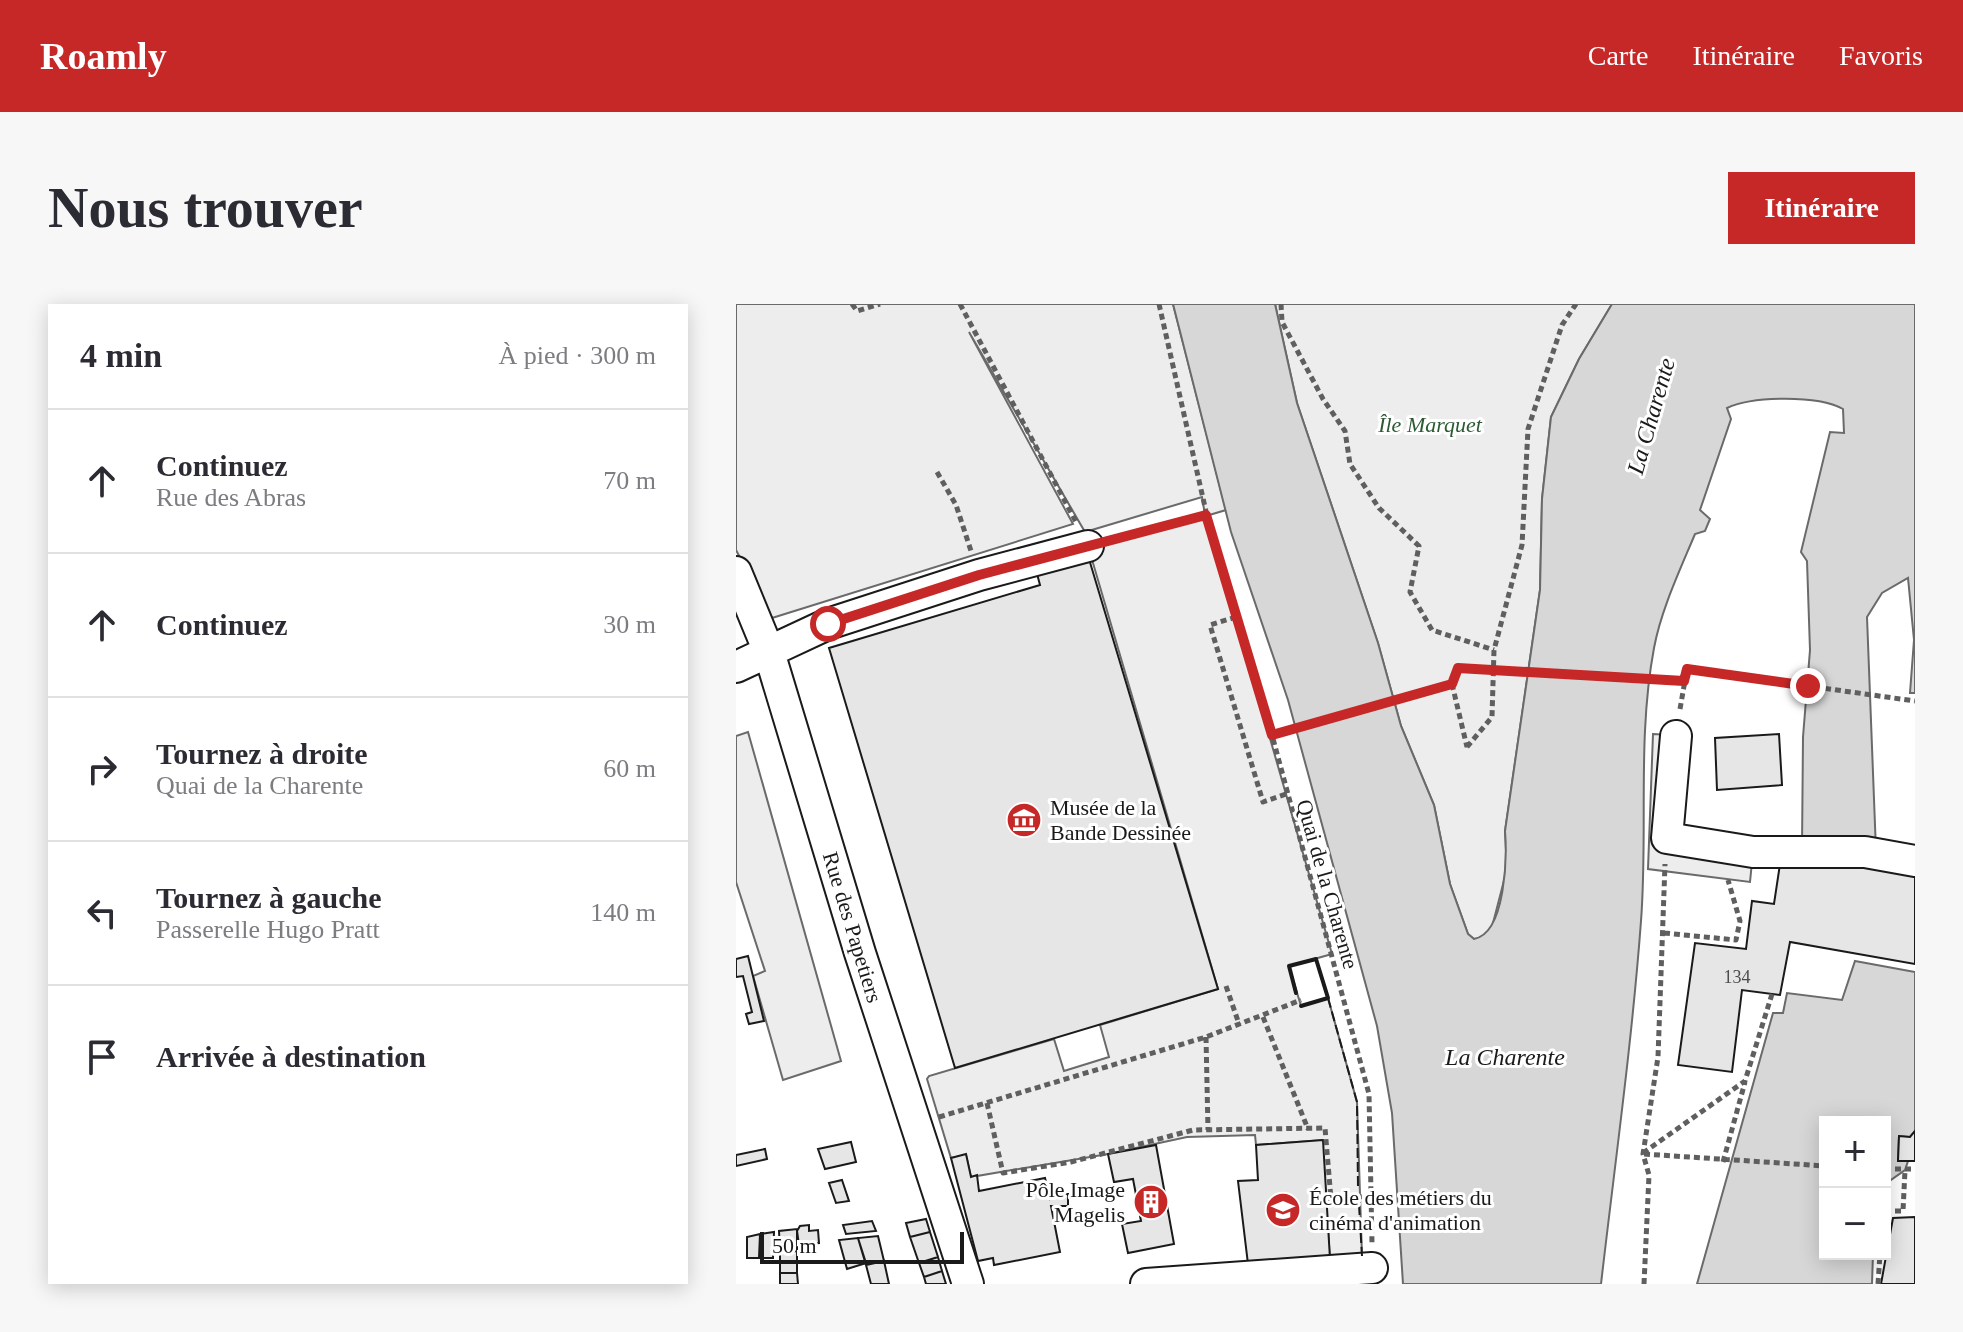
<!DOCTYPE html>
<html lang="fr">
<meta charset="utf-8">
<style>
body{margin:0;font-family:Georgia,serif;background:#f7f7f7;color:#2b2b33}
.controls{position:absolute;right:24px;bottom:24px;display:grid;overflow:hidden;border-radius:0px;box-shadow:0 4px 20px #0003}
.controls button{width:72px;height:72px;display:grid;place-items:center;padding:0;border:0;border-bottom:2px solid #e1e1e2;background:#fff;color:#2b2b33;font:40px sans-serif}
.scale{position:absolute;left:24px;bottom:20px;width:204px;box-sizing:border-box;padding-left:8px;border:4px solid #1a1a1a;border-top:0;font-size:22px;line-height:28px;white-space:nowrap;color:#1a1a1a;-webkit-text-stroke:6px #fff;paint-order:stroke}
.stop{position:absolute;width:24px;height:24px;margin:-18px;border:6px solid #c62828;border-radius:50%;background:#fff}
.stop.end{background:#c62828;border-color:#fff;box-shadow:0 2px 8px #0008}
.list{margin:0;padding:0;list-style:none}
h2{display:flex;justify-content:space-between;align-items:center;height:104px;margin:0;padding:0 32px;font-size:34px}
h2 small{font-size:26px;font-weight:400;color:#7c7c81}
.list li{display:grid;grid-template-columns:52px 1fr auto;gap:24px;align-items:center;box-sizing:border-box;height:144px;padding:0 32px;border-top:2px solid #e1e1e2}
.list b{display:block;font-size:30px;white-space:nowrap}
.list p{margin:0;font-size:26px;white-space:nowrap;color:#7c7c81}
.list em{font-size:26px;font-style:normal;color:#7c7c81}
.icon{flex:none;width:44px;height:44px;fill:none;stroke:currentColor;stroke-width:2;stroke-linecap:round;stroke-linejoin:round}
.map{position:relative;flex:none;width:1179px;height:980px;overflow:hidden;border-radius:0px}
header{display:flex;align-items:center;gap:48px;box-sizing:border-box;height:112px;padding:0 40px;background:#c62828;color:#fff}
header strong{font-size:38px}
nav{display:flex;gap:44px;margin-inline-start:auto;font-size:28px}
.intro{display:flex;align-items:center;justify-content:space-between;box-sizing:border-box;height:192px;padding:0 48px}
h1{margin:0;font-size:56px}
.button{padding:20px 36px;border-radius:0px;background:#c62828;color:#fff;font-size:28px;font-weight:700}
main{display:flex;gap:48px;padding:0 48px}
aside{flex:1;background:#fff;border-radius:0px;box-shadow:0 4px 20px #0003}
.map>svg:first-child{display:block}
</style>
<header>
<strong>Roamly</strong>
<nav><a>Carte</a><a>Itinéraire</a><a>Favoris</a></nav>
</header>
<div class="intro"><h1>Nous trouver</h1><a class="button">Itinéraire</a></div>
<main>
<aside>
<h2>4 min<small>À pied · 300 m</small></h2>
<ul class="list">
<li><svg class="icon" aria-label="ahead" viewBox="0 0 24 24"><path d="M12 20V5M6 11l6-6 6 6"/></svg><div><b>Continuez</b><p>Rue des Abras</p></div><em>70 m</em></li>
<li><svg class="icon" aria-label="ahead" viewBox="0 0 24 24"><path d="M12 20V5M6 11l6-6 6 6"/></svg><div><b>Continuez</b></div><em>30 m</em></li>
<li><svg class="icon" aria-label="right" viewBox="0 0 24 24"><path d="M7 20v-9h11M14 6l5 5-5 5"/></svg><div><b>Tournez à droite</b><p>Quai de la Charente</p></div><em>60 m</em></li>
<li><svg class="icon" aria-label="left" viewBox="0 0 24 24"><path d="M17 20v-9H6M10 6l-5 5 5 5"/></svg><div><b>Tournez à gauche</b><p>Passerelle Hugo Pratt</p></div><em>140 m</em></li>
<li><svg class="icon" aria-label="arrive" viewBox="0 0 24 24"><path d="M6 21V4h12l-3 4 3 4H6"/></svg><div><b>Arrivée à destination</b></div></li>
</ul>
</aside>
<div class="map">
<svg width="1179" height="980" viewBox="0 0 1179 980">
<rect width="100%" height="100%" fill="#fff"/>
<path fill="#ededed" stroke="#6a6a6a" stroke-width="2" d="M0 0H437L490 206 470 212 596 650 553 662 565 702 592 694 621 798 626 952 594 955 586 836 520 841 519 831 451 833 372 850 235 873 230 851 215 854 191 775 193 772 318 735 328 767 373 753 364 721 482 685 352 242 469 211 466 193 349 228 233 28 337 220 36 314 0 246Z
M539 0H876L843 55 815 113 806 195 804 286 769 527 771 565 756 623 746 634 738 635 732 630 714 580 698 501 665 422 642 339 561 99Z
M12 428 105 757 47 776 17 672 29 667 0 578V432Z
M917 430 951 432 942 539 1017 548 1014 578 912 565Z"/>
<path fill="#d7d7d7" stroke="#6a6a6a" stroke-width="2" d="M437 0H539L561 99 642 339 665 422 698 501 714 580 732 630 738 635C770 629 771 552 769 527L804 286 806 195 815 113 843 55 876 0H1179V389H1174L1178 336 1172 274 1146 289 1131 313 1140 547 1066 544 1067 433 1074 346 1071 257 1065 248 1094 128 1108 129 1107 105C1082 91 1017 92 991 104L995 115 964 206 974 215 969 227 959 230C944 266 925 306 918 344 901 435 912 526 905 617 896 738 879 859 865 980H667L656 809 641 722 552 396 495 228Z
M1119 657 1179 668V827L1174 833 1163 832 1162 856 1172 857 1169 866 1149 880V818H1089V950H1137L1136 980H961L1037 709H1047L1051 689 1106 696Z"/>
<path fill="#e6e6e6" stroke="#1a1a1a" stroke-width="2" d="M353 255 482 685 219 764 93 344 304 281 300 266Z
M1043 430 1046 481 981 486 979 434Z
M1044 560 1140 564 1179 571V660L1054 638 1044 691 1006 686 996 768 942 761 959 639 1010 645 1016 597 1038 600Z
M12 652 28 717 13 720 10 710 16 708 7 672 0 673V655Z
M1179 827V857H1162L1163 832 1174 833Z
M587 836 594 955 512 960 502 877 522 876 520 841Z
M115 838 120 858 89 865 82 845Z
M420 841 438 940 392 949 386 920 405 917 397 875 378 878 372 850Z
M29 845 31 855 0 862V851Z
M230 850 235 873 241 871 243 887 309 874 314 895 323 890H332V902H315L324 948 258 961 257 954 242 957 215 854Z
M106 876 113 897 100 899 93 879Z
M1179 913V980H1145L1157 914Z
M190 915 194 928 174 933 170 919Z
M136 917 140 927 110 930 107 921Z
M73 921V927L82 926 83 939 63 941 61 927 64 922Z
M61 925V947L44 948 43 927Z
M38 928 37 954H23L24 930Z
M194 928 202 953 183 959 174 933Z
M24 930 23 954H11V933Z
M142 932 148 957 130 961 122 934Z
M122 934 130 959 111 965 103 936Z
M61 947V969H44V948Z
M202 953 206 967 188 973 183 959Z
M148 957 153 980H135L130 961Z
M206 967 210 980H190L188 973Z
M44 969H61L62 980H44Z"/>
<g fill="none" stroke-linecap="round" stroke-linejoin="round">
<defs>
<path id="minor" d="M0 268 33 348 124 649 232 980
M0 363 92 320 243 271 352 242
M940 432 931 534 1017 548H1129L1179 557
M410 980 636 964"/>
</defs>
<use href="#minor" stroke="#1a1a1a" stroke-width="34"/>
<path stroke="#5f5f5f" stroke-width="5" stroke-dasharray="6 4" stroke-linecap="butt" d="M116 0 121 7 144 0
M224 0 340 218
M423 0 476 234 536 431 633 790 636 939
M545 0 546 18 587 95 609 127 614 160 643 204 683 242 674 288 696 326 758 346
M201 168 220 201 235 247
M378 235 470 211
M500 313 474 321 527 498 550 490
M793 367 948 377
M716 380 731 443
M944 405 951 365 1179 397
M536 431 552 426
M731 443 756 413 758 346 786 241 792 125 826 21 840 0
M928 629 1000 636 1004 617 992 576
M490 682 503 720
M527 713 572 825
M470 733 472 826
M251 799 267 869 335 858 457 826 589 824 595 895
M203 813 470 733 565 696
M907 849 1009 777 1036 690
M908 850 1089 862
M987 858 1009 778
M1149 865H1179
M590 896 635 892
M1149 907H1167L1169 866
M908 980 913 871 907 850 922 753 929 560
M1142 980 1144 950"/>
<use href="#minor" stroke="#fff" stroke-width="30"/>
<path stroke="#5f5f5f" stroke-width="5" stroke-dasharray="6 4" stroke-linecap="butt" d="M552 426 716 380 722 364 793 367"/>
<path stroke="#1a1a1a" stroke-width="2" stroke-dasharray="10 4" stroke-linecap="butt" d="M592 694 621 798 622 883
M623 901 626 952"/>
<path stroke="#1a1a1a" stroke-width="4" d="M560 689 553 662 580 655 592 694 565 702"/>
</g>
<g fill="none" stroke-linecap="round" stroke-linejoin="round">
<path stroke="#c62828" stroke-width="10" d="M92 320 243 271 470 211 536 431 716 380 722 364 948 377 951 365 1072 382"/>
</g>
<defs>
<symbol id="museum-disc" viewBox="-11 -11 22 22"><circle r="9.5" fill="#c62828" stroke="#fff"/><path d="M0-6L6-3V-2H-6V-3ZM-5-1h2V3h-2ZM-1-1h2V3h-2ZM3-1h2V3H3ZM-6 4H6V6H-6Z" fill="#fff"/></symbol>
<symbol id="building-disc" viewBox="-11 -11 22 22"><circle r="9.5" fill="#c62828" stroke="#fff"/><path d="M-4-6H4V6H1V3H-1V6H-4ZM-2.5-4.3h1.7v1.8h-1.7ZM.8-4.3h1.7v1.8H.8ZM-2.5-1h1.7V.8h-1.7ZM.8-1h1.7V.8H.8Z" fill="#fff"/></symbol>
<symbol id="university-disc" viewBox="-11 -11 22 22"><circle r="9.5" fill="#c62828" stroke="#fff"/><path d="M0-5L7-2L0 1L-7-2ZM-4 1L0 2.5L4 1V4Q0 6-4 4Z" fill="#fff"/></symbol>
</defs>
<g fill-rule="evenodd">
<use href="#museum-disc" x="268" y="496" width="40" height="40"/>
<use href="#building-disc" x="395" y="878" width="40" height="40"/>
<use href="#university-disc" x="527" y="886" width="40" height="40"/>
</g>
<g text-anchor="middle" stroke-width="6" stroke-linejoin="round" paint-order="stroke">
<g font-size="18" fill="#4d4d4d">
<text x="1001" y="679">134</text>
</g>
<g font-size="22" font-style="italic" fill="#2b5a34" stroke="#fff">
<text x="694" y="128">Île Marquet</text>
</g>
<g font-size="22" fill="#1a1a1a" stroke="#fff" text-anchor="start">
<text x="314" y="511">Musée de la<tspan x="314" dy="25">Bande Dessinée</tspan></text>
<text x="389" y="893" text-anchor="end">Pôle Image<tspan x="389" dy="25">Magelis</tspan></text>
<text x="573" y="901">École des métiers du<tspan x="573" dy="25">cinéma d'animation</tspan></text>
</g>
<g font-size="22" fill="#1a1a1a" stroke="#fff">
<text transform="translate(592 580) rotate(74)" y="8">Quai de la Charente</text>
<text transform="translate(117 623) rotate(73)" y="8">Rue des Papetiers</text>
</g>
<g font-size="24" font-style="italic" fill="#1a1a1a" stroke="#fff">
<text transform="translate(915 112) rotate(-74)" y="8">La Charente</text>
<text x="769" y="761">La Charente</text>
</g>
</g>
</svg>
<div class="controls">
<button>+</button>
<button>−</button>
</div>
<div class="scale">50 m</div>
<div class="stop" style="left:92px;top:320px"></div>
<div class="stop end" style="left:1072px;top:382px"></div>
</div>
</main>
